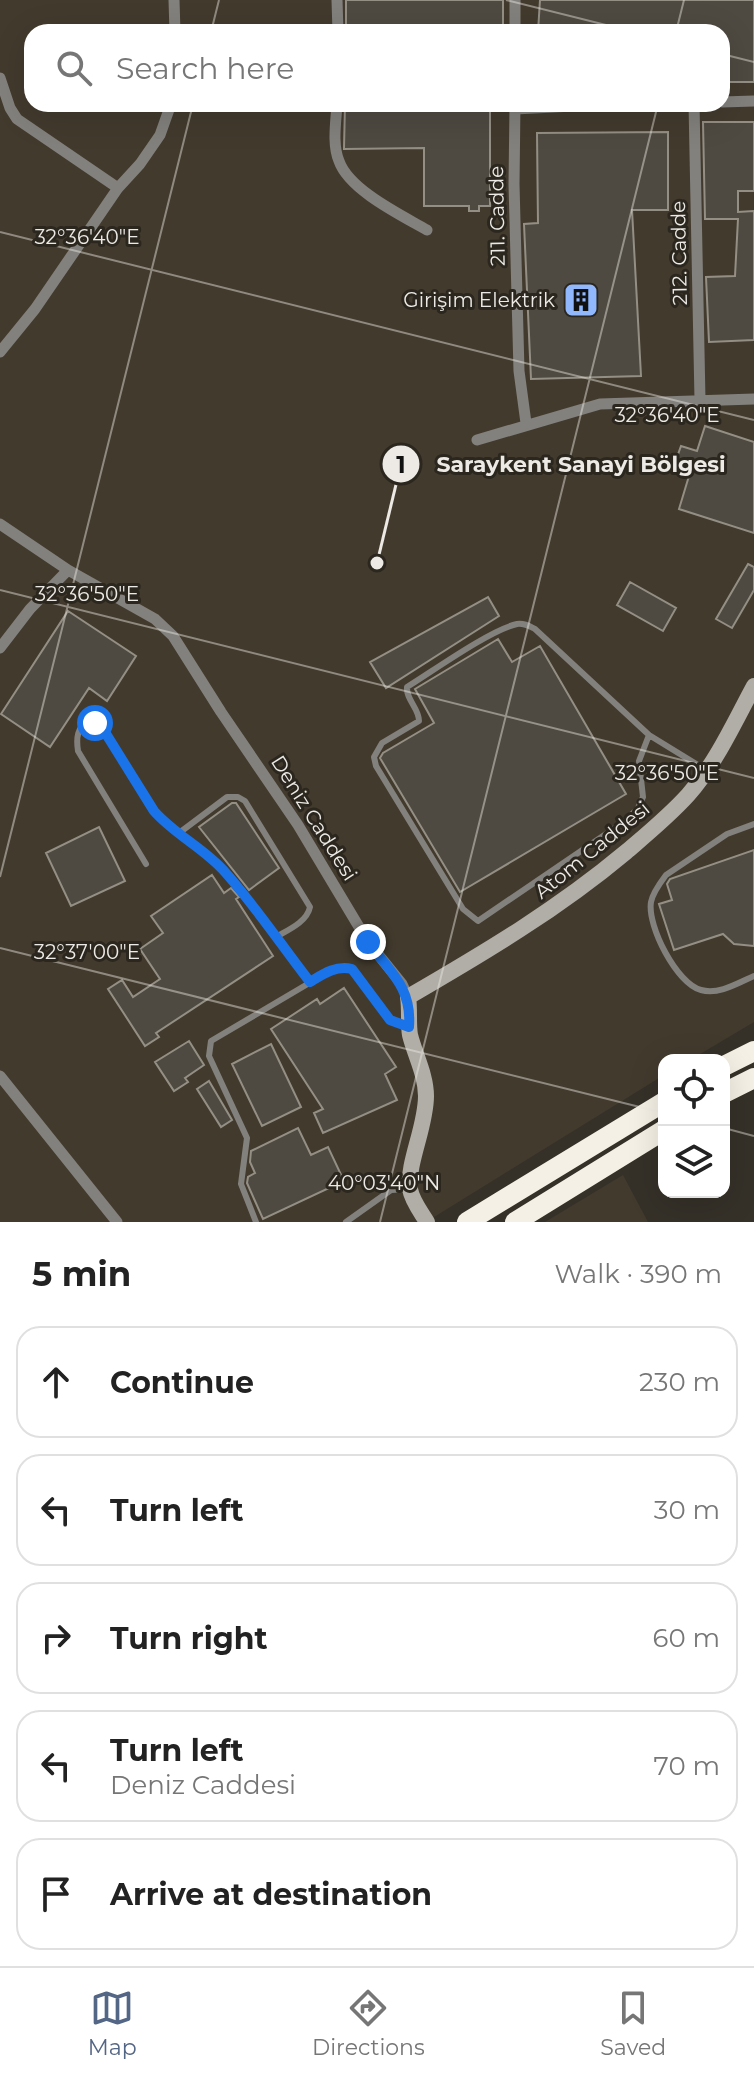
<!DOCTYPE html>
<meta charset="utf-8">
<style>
body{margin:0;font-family:Montserrat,sans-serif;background:#f6f6f6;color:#222}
.controls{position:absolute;right:24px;bottom:24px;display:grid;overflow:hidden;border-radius:16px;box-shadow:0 8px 32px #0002}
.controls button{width:72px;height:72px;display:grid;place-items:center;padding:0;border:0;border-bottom:2px solid #e0e0e0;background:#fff;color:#222;font:40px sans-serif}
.stop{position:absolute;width:24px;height:24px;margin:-18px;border:6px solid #1a73e8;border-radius:50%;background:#fff}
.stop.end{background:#1a73e8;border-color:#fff;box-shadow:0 2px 8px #0008}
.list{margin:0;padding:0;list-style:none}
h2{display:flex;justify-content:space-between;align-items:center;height:104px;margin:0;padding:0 32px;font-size:34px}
h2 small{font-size:26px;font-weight:400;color:#767676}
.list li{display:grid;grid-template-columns:52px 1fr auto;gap:24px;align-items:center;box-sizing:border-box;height:112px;margin:0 16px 16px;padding:0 16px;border:2px solid #e0e0e0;border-radius:24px}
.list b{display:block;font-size:30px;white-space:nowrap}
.list p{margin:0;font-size:26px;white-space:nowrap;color:#767676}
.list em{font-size:26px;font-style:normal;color:#767676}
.icon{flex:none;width:44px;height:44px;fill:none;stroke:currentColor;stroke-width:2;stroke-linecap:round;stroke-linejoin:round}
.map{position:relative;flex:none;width:754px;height:1222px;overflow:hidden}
.search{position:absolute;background:#fff;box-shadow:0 8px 32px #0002;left:24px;right:24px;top:24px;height:88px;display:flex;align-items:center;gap:20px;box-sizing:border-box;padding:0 28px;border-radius:24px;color:#767676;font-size:30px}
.sheet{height:744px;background:#fff}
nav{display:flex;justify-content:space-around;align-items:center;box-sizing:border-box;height:112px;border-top:2px solid #e0e0e0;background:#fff;font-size:22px;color:#767676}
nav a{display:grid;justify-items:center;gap:4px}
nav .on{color:#546685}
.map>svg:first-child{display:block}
</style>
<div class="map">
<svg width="754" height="1222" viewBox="0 0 754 1222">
<rect width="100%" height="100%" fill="#353129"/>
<path fill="#423a2d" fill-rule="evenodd" d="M0 0H754V1022L690 1060H664V1075L426 1222H0ZM32 32H722V104H32Z
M623 1175 648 1222H545Z"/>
<path fill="#4e4941" stroke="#948f85" stroke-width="2" d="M346 0H503V32H346Z
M540 0H754V82H722V32H538Z
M345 104H490V206H479V211H469V206H424V148L344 149Z
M703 122H754V191H738V212L754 211V340L709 342 706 277 735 276 738 219H705Z
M668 132V210H632L641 376 531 379 524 224 538 223 537 133Z
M705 426 754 442V533L679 509 692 466 676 460 681 446 697 451Z
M748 564 754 567V590L732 628 716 619Z
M630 582 676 608 663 631 617 605Z
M488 597 499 616 386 688 370 662Z
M68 611 136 656 107 701 89 688 50 747 1 714Z
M498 639 512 662 540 646 626 794 460 892 380 758 383 753 434 723 415 689Z
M232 803H236L279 868 249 890 199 827Z
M99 827 125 881 71 906 46 853Z
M754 850V946L734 944 723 934 674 950 659 904 672 900 667 884 670 879Z
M212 875 224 893 231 888 239 897 236 899 273 956 156 1033 159 1037 145 1046 108 989 122 980 133 997 160 979 140 949 163 933 151 916Z
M344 988 396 1067 385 1074 397 1100 323 1133 314 1113 323 1109 271 1029 317 999 320 1004Z
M189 1041 204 1065 185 1078 188 1082 174 1091 155 1062Z
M271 1044 301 1107 262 1126 232 1064Z
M209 1081 232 1120 221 1127 197 1089Z
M298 1128 311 1155 328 1147 344 1181 263 1219 247 1183 248 1177 255 1173 250 1162 251 1151Z"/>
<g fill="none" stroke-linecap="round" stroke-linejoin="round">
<path stroke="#83817d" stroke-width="6" d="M649 735 639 761 643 797 638 808 625 821 478 921 463 909 376 766 374 757 382 743 419 721C419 708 406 700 407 687 433 671 490 630 517 624 524 623 529 626 535 629L649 735 706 770
M754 824 727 834 666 875C660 883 653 892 651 902 647 926 677 984 701 990 719 995 738 983 754 976
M179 833 227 797H238L245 801 310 907C307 922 288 930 276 937
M146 864 78 751C76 738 77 727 89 720L103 729 154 811C174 833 200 847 221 868 254 902 281 944 310 982
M256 1222 241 1184 247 1138 209 1056 211 1041 333 969 343 967 352 969 390 1020 407 1026
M346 1222 391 1190 408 1189"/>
<path stroke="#83817d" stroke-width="11" d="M174 0 175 32
M337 0 338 32
M515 32V0
M0 78 10 108 17 119 118 188
M722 102 754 101
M337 104C336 122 332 144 339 161 349 190 401 215 427 230
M515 104 514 184 519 371 526 423
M694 104 700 400
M515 109 612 104
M0 352 35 309 118 188 140 164 160 135 171 104
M477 440 600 404 754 399
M0 524 68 570 155 619 173 636 221 712 298 825 368 942 402 984 408 997
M0 648 30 609 68 570
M0 1076 117 1222"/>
<path stroke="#b1aea7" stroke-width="16" d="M427 1222C421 1212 412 1201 410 1189 407 1163 426 1127 426 1096 426 1075 415 1055 410 1035 408 1023 410 1010 408 997 484 953 558 909 626 852 647 834 669 816 688 795 716 763 734 723 754 686"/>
<path stroke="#f5f0e5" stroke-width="20" d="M724 1066 754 1051
M724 1093 754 1078
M467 1222 664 1102
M515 1222 664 1130"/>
</g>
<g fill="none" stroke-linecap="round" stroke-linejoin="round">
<path stroke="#1a73e8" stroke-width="10" d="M95 723 103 729 154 811C175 835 204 848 225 872 256 907 282 946 310 982 323 974 336 965 352 969L390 1020 409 1027C412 987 390 972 368 942"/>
</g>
<path fill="none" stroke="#edeae5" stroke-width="2" stroke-opacity="0.45" d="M506 0 634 32M211 32 219 0M676 32 684 0M722 54 754 62M0 232 754 420M0 590 754 778M0 877 193 104M0 948 664 1113M724 1128 754 1136M380 1222 658 104"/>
<defs>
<symbol id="building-square" viewBox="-11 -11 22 22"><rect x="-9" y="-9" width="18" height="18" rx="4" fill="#91b8fd" stroke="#2b271f"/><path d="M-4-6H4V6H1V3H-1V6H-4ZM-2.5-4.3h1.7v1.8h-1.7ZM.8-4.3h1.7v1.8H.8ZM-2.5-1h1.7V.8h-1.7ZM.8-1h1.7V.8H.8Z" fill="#111"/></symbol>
</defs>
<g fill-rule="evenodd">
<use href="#building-square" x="561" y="280" width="40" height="40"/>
</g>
<g text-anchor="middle" stroke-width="6" stroke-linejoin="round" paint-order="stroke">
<g font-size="20" fill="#edeae5" stroke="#2b271f">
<text transform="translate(497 216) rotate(-91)" y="7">211. Cadde</text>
<text transform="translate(679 253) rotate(-91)" y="7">212. Cadde</text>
<text transform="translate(314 818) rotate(58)" y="7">Deniz Caddesi</text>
<text transform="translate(592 850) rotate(-39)" y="7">Atom Caddesi</text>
</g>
<g font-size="20" fill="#edeae5" stroke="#2b271f" text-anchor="end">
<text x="555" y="307">Girişim Elektrik</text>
</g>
</g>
<g font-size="20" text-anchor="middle" fill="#edeae5" stroke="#2b271f" stroke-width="6" stroke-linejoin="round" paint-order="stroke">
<text x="87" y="244">32°36'40"E</text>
<text x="667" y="422">32°36'40"E</text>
<text x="87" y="601">32°36'50"E</text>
<text x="667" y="780">32°36'50"E</text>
<text x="87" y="959">32°37'00"E</text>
<text x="384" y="1190">40°03'40"N</text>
</g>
<path fill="none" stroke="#edeae5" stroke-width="3" d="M377 563L401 464"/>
<g fill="#edeae5" stroke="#2b271f" stroke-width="3">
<circle cx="377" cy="563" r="8"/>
<circle cx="401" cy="464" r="20"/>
</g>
<g font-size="24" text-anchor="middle" font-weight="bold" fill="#111">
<text x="401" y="473">1</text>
</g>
<g font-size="22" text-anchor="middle" font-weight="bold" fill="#edeae5" stroke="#2b271f" stroke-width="6" stroke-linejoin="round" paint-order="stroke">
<text x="581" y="472">Saraykent Sanayi Bölgesi</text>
</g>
</svg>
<div class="controls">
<button><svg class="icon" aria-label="locate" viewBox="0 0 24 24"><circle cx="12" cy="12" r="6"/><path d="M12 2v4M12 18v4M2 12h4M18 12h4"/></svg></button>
<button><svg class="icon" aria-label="layers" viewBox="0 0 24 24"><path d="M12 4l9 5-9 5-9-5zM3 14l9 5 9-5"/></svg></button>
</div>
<div class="stop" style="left:95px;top:723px"></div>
<div class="stop end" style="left:368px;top:942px"></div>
<div class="search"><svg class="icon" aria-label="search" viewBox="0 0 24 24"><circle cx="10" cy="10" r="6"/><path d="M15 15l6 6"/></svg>Search here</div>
</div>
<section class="sheet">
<h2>5 min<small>Walk · 390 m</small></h2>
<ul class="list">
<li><svg class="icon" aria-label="ahead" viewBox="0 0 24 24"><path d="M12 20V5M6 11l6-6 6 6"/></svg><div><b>Continue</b></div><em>230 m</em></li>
<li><svg class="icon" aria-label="left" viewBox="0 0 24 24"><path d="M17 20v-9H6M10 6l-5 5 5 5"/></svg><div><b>Turn left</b></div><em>30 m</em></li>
<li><svg class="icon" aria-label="right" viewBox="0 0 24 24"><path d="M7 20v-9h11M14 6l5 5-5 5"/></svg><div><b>Turn right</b></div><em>60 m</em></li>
<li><svg class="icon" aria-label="left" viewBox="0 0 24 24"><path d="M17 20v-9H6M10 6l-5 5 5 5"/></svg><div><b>Turn left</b><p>Deniz Caddesi</p></div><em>70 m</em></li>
<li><svg class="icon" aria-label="arrive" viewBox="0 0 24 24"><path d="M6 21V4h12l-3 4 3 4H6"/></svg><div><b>Arrive at destination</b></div></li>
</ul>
</section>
<nav>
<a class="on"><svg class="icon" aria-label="map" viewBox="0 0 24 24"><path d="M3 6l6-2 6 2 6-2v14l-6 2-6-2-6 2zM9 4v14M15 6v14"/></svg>Map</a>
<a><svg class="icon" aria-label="directions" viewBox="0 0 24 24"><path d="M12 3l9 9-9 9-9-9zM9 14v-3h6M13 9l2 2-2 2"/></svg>Directions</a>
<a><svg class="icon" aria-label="saved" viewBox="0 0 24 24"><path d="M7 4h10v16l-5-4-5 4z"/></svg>Saved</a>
</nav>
